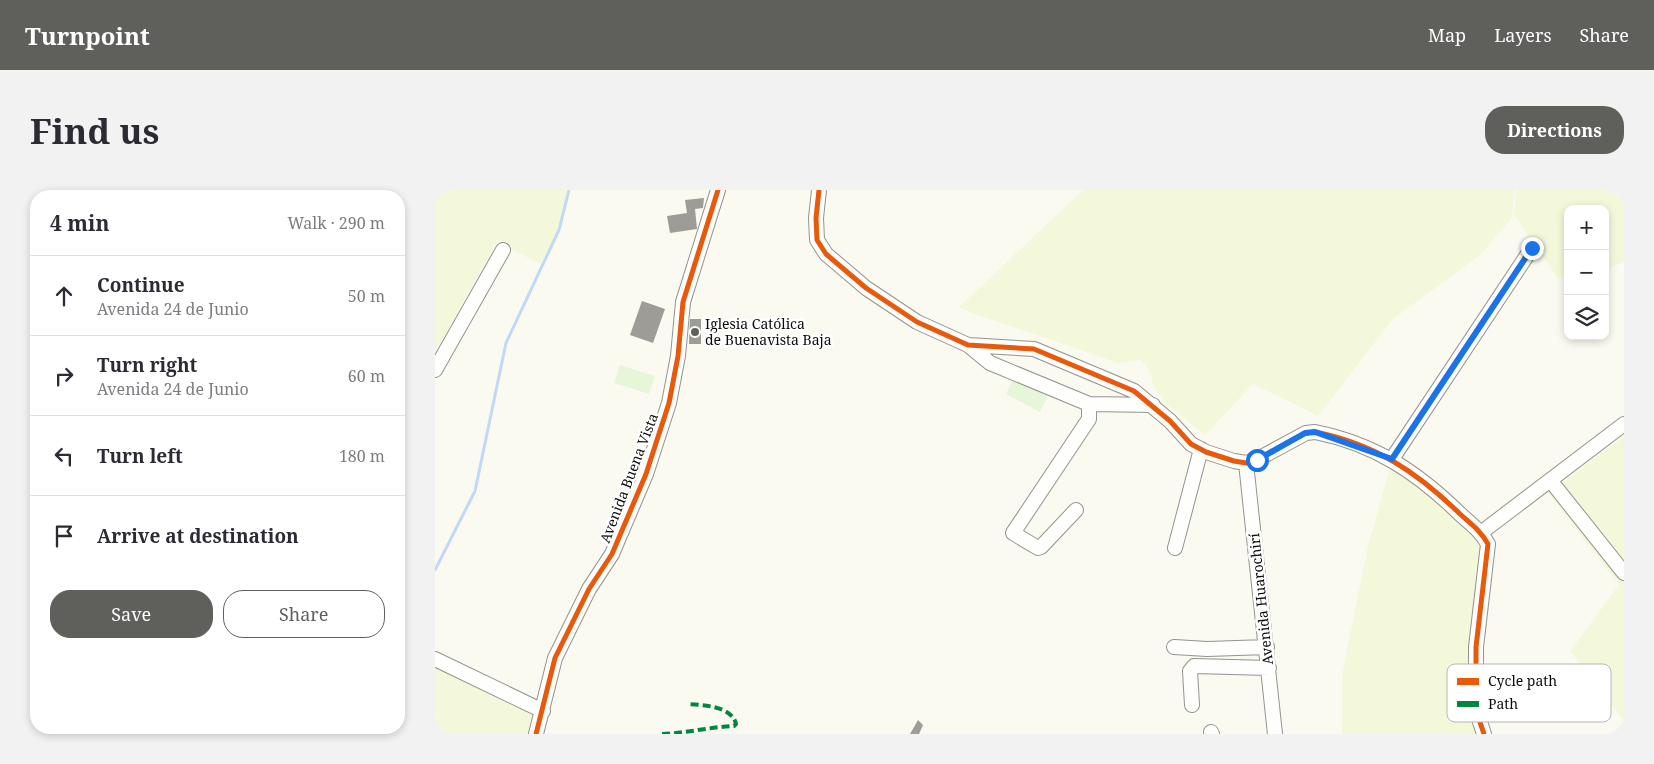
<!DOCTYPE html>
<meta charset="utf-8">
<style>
body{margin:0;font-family:"Noto Serif",serif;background:#f2f2f3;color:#2b2b33}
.controls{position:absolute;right:15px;top:15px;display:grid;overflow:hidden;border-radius:10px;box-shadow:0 2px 8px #0003}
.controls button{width:45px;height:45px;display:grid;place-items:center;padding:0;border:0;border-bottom:1px solid #e1e1e2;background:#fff;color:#2b2b33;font:25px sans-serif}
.stop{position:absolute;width:15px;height:15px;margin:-11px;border:4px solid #1a73e8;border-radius:50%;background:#fff}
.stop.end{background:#1a73e8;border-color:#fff;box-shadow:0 1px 5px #0008}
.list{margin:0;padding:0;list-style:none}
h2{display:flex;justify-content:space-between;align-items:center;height:65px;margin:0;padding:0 20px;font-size:21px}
h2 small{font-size:16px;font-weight:400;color:#7c7c81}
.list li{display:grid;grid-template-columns:32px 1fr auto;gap:15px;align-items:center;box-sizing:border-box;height:80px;padding:0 20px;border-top:1px solid #e1e1e2}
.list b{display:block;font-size:19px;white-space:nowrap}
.list p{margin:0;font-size:16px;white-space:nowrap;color:#7c7c81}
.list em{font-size:16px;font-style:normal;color:#7c7c81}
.actions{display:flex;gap:10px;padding:15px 20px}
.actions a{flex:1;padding:11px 0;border:1px solid #5f5f5c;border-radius:20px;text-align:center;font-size:18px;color:#5f5f5c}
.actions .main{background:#5f5f5c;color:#fff}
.icon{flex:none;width:28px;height:28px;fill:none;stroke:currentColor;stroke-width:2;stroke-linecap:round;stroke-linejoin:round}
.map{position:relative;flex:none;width:1189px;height:544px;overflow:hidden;border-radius:20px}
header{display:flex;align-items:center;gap:30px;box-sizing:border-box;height:70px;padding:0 25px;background:#5f5f5c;color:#fff}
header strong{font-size:24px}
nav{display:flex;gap:28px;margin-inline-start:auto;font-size:18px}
.intro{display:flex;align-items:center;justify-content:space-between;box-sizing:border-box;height:120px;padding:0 30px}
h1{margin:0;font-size:35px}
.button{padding:12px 22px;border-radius:20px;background:#5f5f5c;color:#fff;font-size:18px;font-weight:700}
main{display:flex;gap:30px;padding:0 30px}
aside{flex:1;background:#fff;border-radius:20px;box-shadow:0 2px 8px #0003}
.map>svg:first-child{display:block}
</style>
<header>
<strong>Turnpoint</strong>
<nav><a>Map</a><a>Layers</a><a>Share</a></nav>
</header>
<div class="intro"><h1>Find us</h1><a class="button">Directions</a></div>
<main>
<aside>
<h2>4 min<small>Walk · 290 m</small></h2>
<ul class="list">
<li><svg class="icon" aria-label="ahead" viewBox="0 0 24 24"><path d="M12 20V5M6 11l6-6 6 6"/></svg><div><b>Continue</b><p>Avenida 24 de Junio</p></div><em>50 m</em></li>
<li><svg class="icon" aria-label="right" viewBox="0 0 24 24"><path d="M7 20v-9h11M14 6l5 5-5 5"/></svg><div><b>Turn right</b><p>Avenida 24 de Junio</p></div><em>60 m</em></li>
<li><svg class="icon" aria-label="left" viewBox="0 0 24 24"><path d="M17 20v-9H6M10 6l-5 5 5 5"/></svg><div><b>Turn left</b></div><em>180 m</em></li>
<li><svg class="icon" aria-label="arrive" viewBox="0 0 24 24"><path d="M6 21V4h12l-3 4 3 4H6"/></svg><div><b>Arrive at destination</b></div></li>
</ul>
<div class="actions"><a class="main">Save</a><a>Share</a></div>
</aside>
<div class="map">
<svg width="1189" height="544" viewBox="0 0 1189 544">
<rect width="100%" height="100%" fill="#fafaf0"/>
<path fill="#f4f8db" d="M0 0H134L124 40 105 74 62 52 0 162Z
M648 0H1079L1077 28 1045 65 958 129 883 226 818 194 770 245 730 213 719 197 714 180 705 170 683 173 523 118Z
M1081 0H1189V72L1170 80V19H1133V87H1122L1079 25Z
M1189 246V531L1135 461 1184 395 1114 304Z
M955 277 971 282 1018 325 1038 347 1047 360 1044 544H907V485L933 356Z
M0 478 102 527 94 544H0Z"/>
<path fill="#e7f6d8" d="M185 175 220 186 214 204 179 193Z
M579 187 614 204 605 222 571 204Z"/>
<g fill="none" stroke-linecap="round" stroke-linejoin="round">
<path stroke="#c3d8f7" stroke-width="3" d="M0 380 40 301 71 153 124 40 134 0"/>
</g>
<path fill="#9d9c96" d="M269 8 268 18 260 19 262 39 235 43 232 26 252 23 250 10Z
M207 111 230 119 218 153 195 145Z
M255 129H266V154H254Z
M483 530 488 535 484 544H475Z"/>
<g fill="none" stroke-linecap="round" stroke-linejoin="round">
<defs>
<path id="minor" d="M384 0 381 28 382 50 391 64 431 98 482 132 533 155 599 159 699 201 735 231 756 254 771 262 799 271 811 273 821 270 871 243 880 242C940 254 982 282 1025 324 1036 334 1046 341 1053 354L1041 457V520L1049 544
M533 155 555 173 654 214 718 215
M0 180 68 60
M957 269 1097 58
M811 273 840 544
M1115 290 1189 383
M641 320 606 357 603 358 578 343 654 229V214
M1047 342 1189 234
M740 358 766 259
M739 457 772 459 832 457
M0 469 108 521
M757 515 755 481 759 476 834 478
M776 542 777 544
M101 544 120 468 154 399 177 364 211 284 234 213 243 166 248 112 283 0"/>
</defs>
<use href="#minor" stroke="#93938f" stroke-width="16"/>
<use href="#minor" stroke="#fefefd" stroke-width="14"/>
<path stroke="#00873e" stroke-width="4" stroke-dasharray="8 4" stroke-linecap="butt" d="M227 544C252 543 275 537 299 536L301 534C297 516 268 515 253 514"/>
<defs>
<path id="cycleway" d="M384 0 381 28 382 50 391 64 431 98 482 132 533 155 599 159 699 201 735 231 756 254 771 262 799 271 811 273 821 270 871 243 880 242C940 254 982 282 1025 324 1036 334 1046 341 1053 354L1041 457V520L1049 544
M101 544 120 468 154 399 177 364 211 284 234 213 243 166 248 112 283 0"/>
</defs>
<use href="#cycleway" stroke="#fff" stroke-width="8"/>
<use href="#cycleway" stroke="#e8590c" stroke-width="5"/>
</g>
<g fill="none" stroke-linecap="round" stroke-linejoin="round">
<path stroke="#1a73e8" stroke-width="6" d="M822 270 870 243 880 242 957 269 1097 58"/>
</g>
<circle fill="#5f5f5c" stroke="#fff" stroke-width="2" cx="260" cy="142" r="5"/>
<g text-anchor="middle" stroke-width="5" stroke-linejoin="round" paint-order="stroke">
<g font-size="14" fill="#0c0c0c" stroke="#fff" text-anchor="start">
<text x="270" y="139">Iglesia Católica<tspan x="270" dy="16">de Buenavista Baja</tspan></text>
</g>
<g font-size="14" fill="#0c0c0c" stroke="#fff">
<text transform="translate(194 288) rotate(-69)" y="5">Avenida Buena Vista</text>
<text transform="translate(826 409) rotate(-96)" y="5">Avenida Huarochirí</text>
</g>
</g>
<rect x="1012" y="474" width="164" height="58" rx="8" fill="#fff" stroke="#b6b6b6" stroke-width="1"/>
<rect x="1022" y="488" width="22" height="7" fill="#e8590c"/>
<rect x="1022" y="511" width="22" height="6" fill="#00873e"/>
<g font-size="14" fill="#0c0c0c">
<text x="1053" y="496">Cycle path</text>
<text x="1053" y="519">Path</text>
</g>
</svg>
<div class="controls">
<button>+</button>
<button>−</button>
<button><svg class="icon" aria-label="layers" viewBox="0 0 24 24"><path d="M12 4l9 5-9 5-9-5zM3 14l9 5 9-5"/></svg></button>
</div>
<div class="stop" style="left:822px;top:270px"></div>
<div class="stop end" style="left:1097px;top:58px"></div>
</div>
</main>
